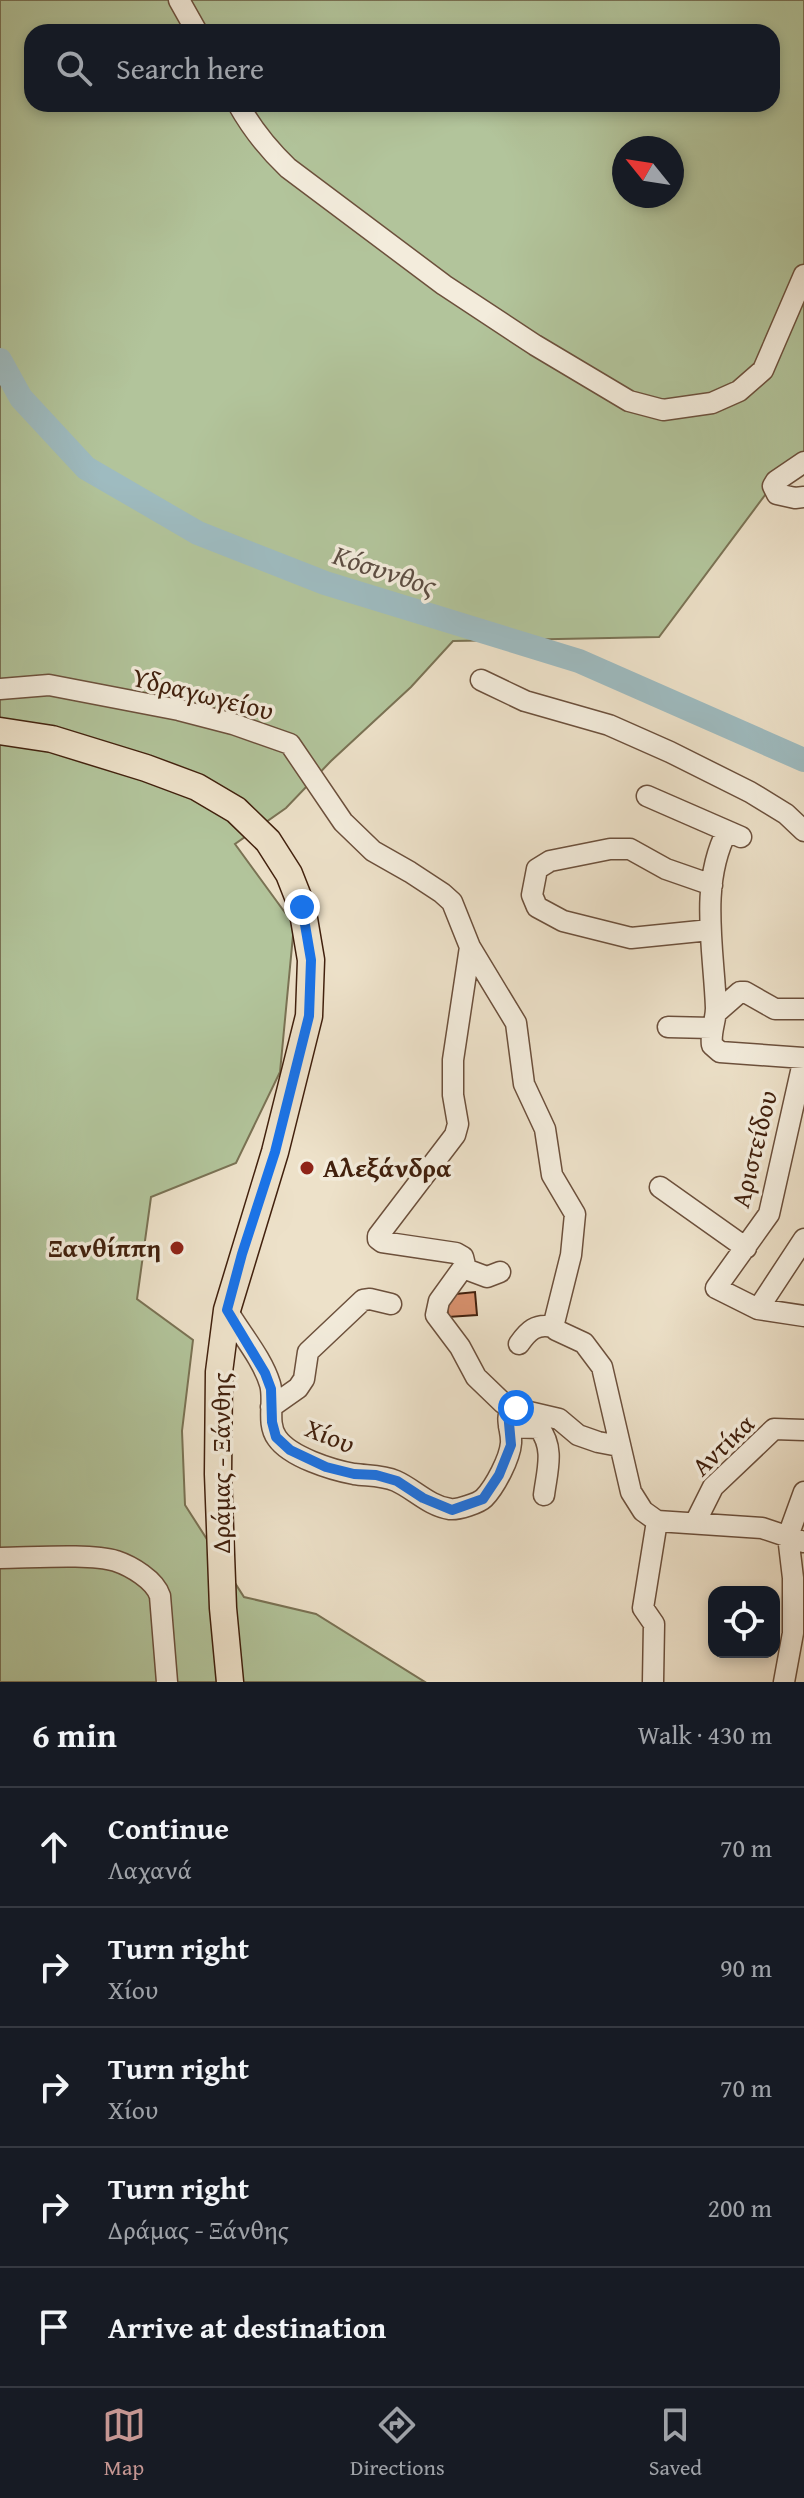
<!DOCTYPE html>
<meta charset="utf-8">
<style>
body{margin:0;font-family:"Gentium Book Plus",serif;background:#20242c;color:#f1f3f6}
.controls{position:absolute;right:24px;bottom:24px;display:grid;overflow:hidden;border-radius:16px;box-shadow:0 4px 12px #0003}
.controls button{width:72px;height:72px;display:grid;place-items:center;padding:0;border:0;border-bottom:2px solid #363941;background:#171b24;color:#f1f3f6;font:40px sans-serif}
.compass{position:absolute;left:612px;top:136px;width:72px;height:72px;border-radius:50%;background:#171b24;box-shadow:0 4px 12px #0003;rotate:300deg}
.stop{position:absolute;width:24px;height:24px;margin:-18px;border:6px solid #1a73e8;border-radius:50%;background:#fff}
.stop.end{background:#1a73e8;border-color:#fff;box-shadow:0 2px 8px #0008}
.list{margin:0;padding:0;list-style:none}
h2{display:flex;justify-content:space-between;align-items:center;height:104px;margin:0;padding:0 32px;font-size:34px}
h2 small{font-size:26px;font-weight:400;color:#9ea1a6}
.list li{display:grid;grid-template-columns:52px 1fr auto;gap:24px;align-items:center;box-sizing:border-box;height:120px;padding:0 32px;border-top:2px solid #363941}
.list b{display:block;font-size:30px;white-space:nowrap}
.list p{margin:0;font-size:26px;white-space:nowrap;color:#9ea1a6}
.list em{font-size:26px;font-style:normal;color:#9ea1a6}
.icon{flex:none;width:44px;height:44px;fill:none;stroke:currentColor;stroke-width:2;stroke-linecap:round;stroke-linejoin:round}
.map{position:relative;flex:none;width:804px;height:1682px;overflow:hidden}
.search{position:absolute;background:#171b24;box-shadow:0 4px 12px #0003;left:24px;right:24px;top:24px;height:88px;display:flex;align-items:center;gap:20px;box-sizing:border-box;padding:0 28px;border-radius:24px;color:#9ea1a6;font-size:30px}
.sheet{height:704px;background:#171b24}
nav{display:flex;justify-content:space-around;align-items:center;box-sizing:border-box;height:112px;border-top:2px solid #363941;background:#171b24;font-size:22px;color:#9ea1a6}
nav a{display:grid;justify-items:center;gap:4px}
nav .on{color:#c59692}
.map>svg:first-child{display:block}
</style>
<div class="map">
<svg width="804" height="1682" viewBox="0 0 804 1682">
<rect width="100%" height="100%" fill="#ede1c9"/>
<filter id="stains"><feTurbulence type="fractalNoise" baseFrequency=".0025" numOctaves="4"/><feColorMatrix values="0 0 0 0 .2 0 0 0 0 .09 0 0 0 0 .02 0 0 0 .5 -.17"/></filter>
<radialGradient id="worn" r=".72"><stop offset=".6" stop-color="#630" stop-opacity="0"/><stop offset="1" stop-color="#630" stop-opacity=".3"/></radialGradient>
<path fill="#b2c49b" stroke="#7a7254" stroke-width="2" fill-rule="evenodd" d="M0 0H804V454L786 467 659 637 453 641 411 687 331 761 286 808 235 844 294 925 280 1072 236 1163 151 1197 137 1299 193 1340 182 1431 185 1505 244 1597 316 1614 425 1682H0ZM32 32H772V104H32ZM624 148H672V196H624Z"/>
<g fill="none" stroke-linecap="round" stroke-linejoin="round">
<path stroke="#9ebbc0" stroke-width="24" d="M0 360 21 398 86 468 198 533 325 583 579 661 804 760"/>
</g>
<path fill="#d8916e" stroke="#41200d" stroke-width="2" d="M475 1292 477 1315 448 1317 446 1295Z"/>
<g fill="none" stroke-linecap="round" stroke-linejoin="round">
<defs>
<path id="minor" d="M179 0 197 32
M238 104C252 129 267 148 288 168L444 285 535 345 629 401 663 410 712 403 739 391 763 370 804 275
M804 462 776 481 773 486 777 494 795 498 804 497
M481 680 525 701 609 725 670 752 750 792 786 814 804 831
M0 689 49 685 179 710 233 724 290 744 343 822 373 851 410 872 442 893 452 902 470 947 516 1023 524 1084 545 1129 552 1175 575 1214 571 1255 553 1327 556 1330 584 1343 602 1367 631 1492 643 1511 657 1521
M647 796 741 837
M727 831C699 885 714 950 716 1008 716 1021 710 1032 712 1045L720 1052 804 1058
M710 930 631 938 563 921 537 907 532 895 537 869 550 861 610 849H630L666 869 712 885
M470 947 453 1060V1095L458 1124 455 1135 378 1236V1239L382 1242 456 1253 463 1257 465 1265 439 1301 436 1315 460 1347 476 1377 503 1403 512 1408
M716 1013 740 992H745L775 1009H804
M668 1027 712 1028
M804 1058 769 1214 716 1288 758 1309 804 1316
M660 1187 746 1248
M463 1268 487 1277 500 1272
M758 1309 804 1239
M227 1310C241 1334 262 1358 270 1384 275 1401 266 1423 277 1438 290 1457 332 1470 354 1474 368 1476 382 1475 396 1481 414 1489 429 1506 450 1509 458 1510 479 1503 484 1498 495 1487 510 1458 511 1443 512 1431 504 1418 512 1408L559 1419 578 1435 598 1442 619 1446
M519 1344C528 1331 536 1323 553 1327
M271 1407 298 1388 304 1379 308 1352 363 1300 370 1299 391 1304
M509 1427 539 1428C555 1448 547 1471 544 1495
M657 1521 762 1528 804 1542
M695 1523 713 1487 774 1429 804 1430
M0 1558C29 1558 90 1553 116 1561 131 1566 155 1580 160 1596L167 1682
M653 1682 654 1624 643 1608 657 1521
M784 1682 793 1633V1578L788 1536 804 1492"/>
<path id="major" d="M0 731 52 739 146 768 197 787 236 810 268 841 289 874 302 907 311 960 309 1016 275 1152 227 1310 219 1372 218 1474 223 1608 230 1682"/>
</defs>
<use href="#minor" stroke="#6c503c" stroke-width="23"/>
<use href="#major" stroke="#41200d" stroke-width="29"/>
<use href="#minor" stroke="#f3ecdc" stroke-width="20"/>
<use href="#major" stroke="#ede1c9" stroke-width="26"/>
</g>
<g fill="none" stroke-linecap="round" stroke-linejoin="round">
<path stroke="#1a73e8" stroke-width="10" d="M302 907 311 960 309 1016 275 1152 242 1254 227 1310 265 1373 271 1389 272 1422 276 1437 290 1450 326 1467 354 1474 376 1475 397 1481 423 1498 452 1510 483 1499 499 1475 511 1445 508 1412 512 1408H516"/>
</g>
<g fill="#8f2418" stroke="#f3ecdc" stroke-width="3">
<circle cx="307" cy="1168" r="8"/>
<circle cx="177" cy="1248" r="8"/>
</g>
<g text-anchor="middle" stroke-width="7" stroke-linejoin="round" paint-order="stroke">
<g font-size="26" fill="#41200d" stroke="#f3ecdc">
<text transform="translate(203 694) rotate(14)" y="9">Υδραγωγείου</text>
<text transform="translate(754 1149) rotate(-76)" y="9">Αριστείδου</text>
<text transform="translate(330 1436) rotate(22)" y="9">Χίου</text>
<text transform="translate(723 1445) rotate(-44)" y="9">Αντίκα</text>
<text transform="translate(221 1463) rotate(-90)" y="9">Δράμας - Ξάνθης</text>
</g>
<g font-size="26" font-weight="bold" fill="#41200d" stroke="#f3ecdc" text-anchor="start">
<text x="323" y="1177">Αλεξάνδρα</text>
<text x="161" y="1257" text-anchor="end">Ξανθίππη</text>
</g>
<g font-size="28" font-style="italic" fill="#5d4e43" stroke="#f3ecdc">
<text transform="translate(385 570) rotate(18)" y="10">Κόσυνθος</text>
</g>
</g>
<rect width="100%" height="100%" filter="url(#stains)"/>
<rect width="100%" height="100%" fill="url(#worn)"/>
</svg>
<div class="controls">
<button><svg class="icon" aria-label="locate" viewBox="0 0 24 24"><circle cx="12" cy="12" r="6"/><path d="M12 2v4M12 18v4M2 12h4M18 12h4"/></svg></button>
</div>
<svg class="compass" viewBox="-18 -18 36 36"><path d="M0-13l5 13h-10z" fill="#e53935"/><path d="M0 13l5-13h-10z" fill="#9ea1a6"/></svg>
<div class="stop" style="left:516px;top:1408px"></div>
<div class="stop end" style="left:302px;top:907px"></div>
<div class="search"><svg class="icon" aria-label="search" viewBox="0 0 24 24"><circle cx="10" cy="10" r="6"/><path d="M15 15l6 6"/></svg>Search here</div>
</div>
<section class="sheet">
<h2>6 min<small>Walk · 430 m</small></h2>
<ul class="list">
<li><svg class="icon" aria-label="ahead" viewBox="0 0 24 24"><path d="M12 20V5M6 11l6-6 6 6"/></svg><div><b>Continue</b><p>Λαχανά</p></div><em>70 m</em></li>
<li><svg class="icon" aria-label="right" viewBox="0 0 24 24"><path d="M7 20v-9h11M14 6l5 5-5 5"/></svg><div><b>Turn right</b><p>Χίου</p></div><em>90 m</em></li>
<li><svg class="icon" aria-label="right" viewBox="0 0 24 24"><path d="M7 20v-9h11M14 6l5 5-5 5"/></svg><div><b>Turn right</b><p>Χίου</p></div><em>70 m</em></li>
<li><svg class="icon" aria-label="right" viewBox="0 0 24 24"><path d="M7 20v-9h11M14 6l5 5-5 5"/></svg><div><b>Turn right</b><p>Δράμας - Ξάνθης</p></div><em>200 m</em></li>
<li><svg class="icon" aria-label="arrive" viewBox="0 0 24 24"><path d="M6 21V4h12l-3 4 3 4H6"/></svg><div><b>Arrive at destination</b></div></li>
</ul>
</section>
<nav>
<a class="on"><svg class="icon" aria-label="map" viewBox="0 0 24 24"><path d="M3 6l6-2 6 2 6-2v14l-6 2-6-2-6 2zM9 4v14M15 6v14"/></svg>Map</a>
<a><svg class="icon" aria-label="directions" viewBox="0 0 24 24"><path d="M12 3l9 9-9 9-9-9zM9 14v-3h6M13 9l2 2-2 2"/></svg>Directions</a>
<a><svg class="icon" aria-label="saved" viewBox="0 0 24 24"><path d="M7 4h10v16l-5-4-5 4z"/></svg>Saved</a>
</nav>
